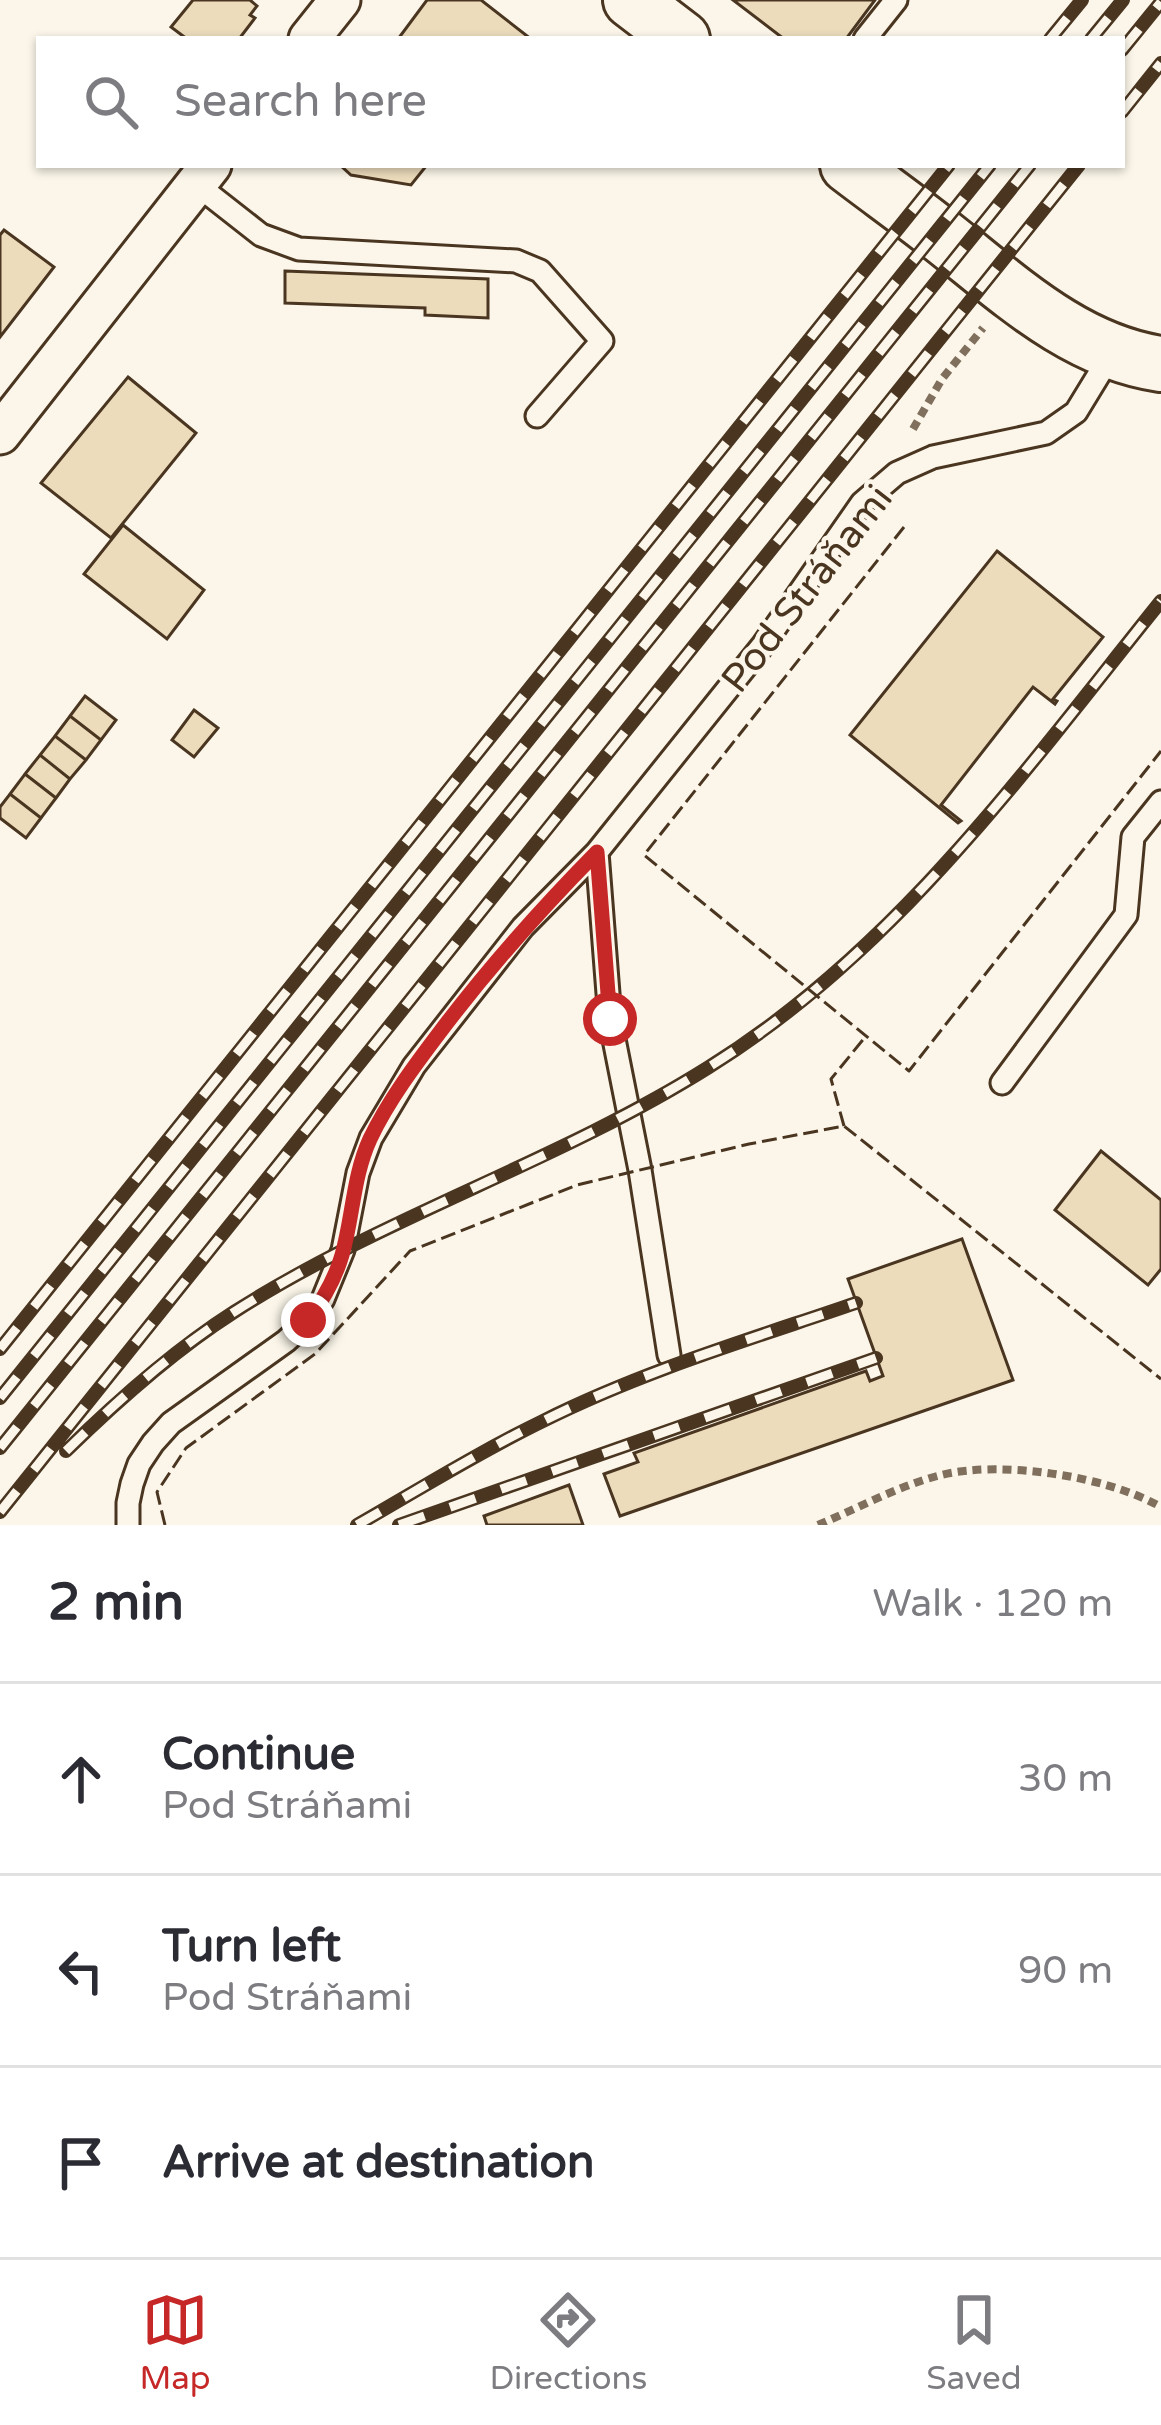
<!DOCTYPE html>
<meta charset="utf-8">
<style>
body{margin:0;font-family:"Varela Round",sans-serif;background:#f2f2f3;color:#2b2b33}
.stop{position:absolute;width:36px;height:36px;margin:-27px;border:9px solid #c62828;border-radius:50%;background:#fff}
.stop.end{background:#c62828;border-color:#fff;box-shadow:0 3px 12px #0008}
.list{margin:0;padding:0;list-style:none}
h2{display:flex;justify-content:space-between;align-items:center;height:156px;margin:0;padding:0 48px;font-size:51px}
h2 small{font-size:39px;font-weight:400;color:#7c7c81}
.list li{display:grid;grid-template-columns:78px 1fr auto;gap:36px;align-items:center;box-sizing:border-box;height:192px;padding:0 48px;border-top:3px solid #e1e1e2}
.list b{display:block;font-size:45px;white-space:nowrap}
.list p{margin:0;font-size:39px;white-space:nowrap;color:#7c7c81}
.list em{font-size:39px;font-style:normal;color:#7c7c81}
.icon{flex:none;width:66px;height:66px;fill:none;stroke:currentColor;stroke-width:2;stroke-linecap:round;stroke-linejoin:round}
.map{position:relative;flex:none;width:1161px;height:1525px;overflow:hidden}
.search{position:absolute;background:#fff;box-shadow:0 3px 9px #0004;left:36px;right:36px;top:36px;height:132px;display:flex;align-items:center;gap:30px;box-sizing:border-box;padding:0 42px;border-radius:0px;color:#7c7c81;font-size:45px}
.sheet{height:732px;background:#fff}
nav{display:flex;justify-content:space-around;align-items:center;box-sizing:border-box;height:168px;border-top:3px solid #e1e1e2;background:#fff;font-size:33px;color:#7c7c81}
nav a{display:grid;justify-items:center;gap:6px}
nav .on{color:#c62828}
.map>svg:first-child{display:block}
</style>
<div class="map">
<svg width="1161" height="1525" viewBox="0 0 1161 1525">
<rect width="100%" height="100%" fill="#fbf6e9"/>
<path fill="#ecdcbc" stroke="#4a3520" stroke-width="3" d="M193 0H250L257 6 250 15 255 18 239 39H187L171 27Z
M427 0H481L531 39H398Z
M733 0H875L846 39H784Z
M340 165H427L411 185 351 175Z
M4 230 54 267 0 337V235Z
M285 271 488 279V318L425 315V308L285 303Z
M128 377 196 433 111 538 41 483Z
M123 525 204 590 167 639 84 574Z
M997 551 1103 637 1053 699 1057 701 1055 704 1033 687 941 805 961 821 958 823 850 735Z
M85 696 116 720 101 740 70 716Z
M194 710 218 728 194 757 172 740Z
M70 716 101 740 86 760 55 736Z
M55 736 86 760 70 779 40 755Z
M40 755 70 779 56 798 25 774Z
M25 774 56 798 41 818 10 794Z
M10 794 41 818 26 838 0 818V807Z
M1101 1151 1161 1200V1269L1148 1285 1055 1210Z
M962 1239 1013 1380 620 1516 604 1474 638 1462 634 1453 866 1371 870 1381 883 1376 848 1279Z
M569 1485 583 1525H487L484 1516Z"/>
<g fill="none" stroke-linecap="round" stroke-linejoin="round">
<defs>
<path id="lane" d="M865 39 896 0
M196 184 261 235 299 249 516 261 540 271 602 341 537 416
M597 852 610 1019 640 1170 669 1355
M1002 1083 1126 915 1133 837 1161 802
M128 1525V1503L132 1484 139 1464 153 1443 171 1423 286 1341 309 1320 323 1299 343 1250 358 1173 371 1138 414 1066 523 927 597 852 763 645 862 503 897 473 933 457 1046 433 1076 412 1112 353"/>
<path id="street" d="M309 39 340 0
M0 434 211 165"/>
<path id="secondary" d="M631 0 682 39
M848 165C878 188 909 210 938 233 1006 286 1072 351 1161 364"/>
</defs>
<use href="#lane" stroke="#4a3520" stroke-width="27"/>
<use href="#street" stroke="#4a3520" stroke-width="45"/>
<use href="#secondary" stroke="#4a3520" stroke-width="60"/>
<path stroke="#7f6f5c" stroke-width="8" stroke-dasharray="9 6" stroke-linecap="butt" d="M913 429 942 379 983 328
M818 1525C858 1508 898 1486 941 1475 1001 1460 1107 1476 1161 1507"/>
<use href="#lane" stroke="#fbf6e9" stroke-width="21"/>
<use href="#street" stroke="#fbf6e9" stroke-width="39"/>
<use href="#secondary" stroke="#fbf6e9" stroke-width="54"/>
<defs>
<path id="rail" d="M1050 39 1082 0
M1091 39 1123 0
M1122 50 1161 2
M1122 112 1161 63
M0 1349 949 165
M0 1398 990 165
M0 1448 1030 165
M66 1451C118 1400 173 1351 234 1312 384 1216 558 1162 709 1067 897 950 1025 770 1161 601
M0 1512 1079 165
M357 1525C418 1490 479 1452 543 1421 643 1371 751 1339 856 1303
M399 1525 876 1358"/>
</defs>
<use href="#rail" stroke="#4a3520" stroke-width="14"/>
<use href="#rail" stroke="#fbf6e9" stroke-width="9" stroke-dasharray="27" stroke-linecap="butt"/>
<path stroke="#4a3520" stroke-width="3" stroke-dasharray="15 6" stroke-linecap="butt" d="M904 527 644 855 909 1071 1161 751
M844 1126 831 1079 866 1036
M165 1525 157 1492 186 1448 315 1354 410 1251 577 1185 749 1144 844 1126 1161 1379"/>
</g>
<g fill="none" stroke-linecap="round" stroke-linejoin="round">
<path stroke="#c62828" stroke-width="15" d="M308 1320C323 1300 335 1279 342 1255 353 1217 353 1176 370 1139 388 1101 415 1065 440 1032 489 967 540 910 597 852L610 1019"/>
</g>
<g text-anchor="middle" stroke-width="9" stroke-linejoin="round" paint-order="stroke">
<g font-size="39" fill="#4a3520" stroke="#fbf6e9">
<text transform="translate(806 588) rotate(-52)" y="14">Pod Stráňami</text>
</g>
</g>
</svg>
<div class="stop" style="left:610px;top:1019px"></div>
<div class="stop end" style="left:308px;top:1320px"></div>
<div class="search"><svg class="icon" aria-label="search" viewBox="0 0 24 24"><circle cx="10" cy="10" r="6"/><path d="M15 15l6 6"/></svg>Search here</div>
</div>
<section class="sheet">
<h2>2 min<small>Walk · 120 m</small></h2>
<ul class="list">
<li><svg class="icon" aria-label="ahead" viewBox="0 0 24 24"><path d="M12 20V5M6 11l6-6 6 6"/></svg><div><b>Continue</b><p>Pod Stráňami</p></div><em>30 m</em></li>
<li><svg class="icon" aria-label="left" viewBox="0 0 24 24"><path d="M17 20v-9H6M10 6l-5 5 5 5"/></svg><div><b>Turn left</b><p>Pod Stráňami</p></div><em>90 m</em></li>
<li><svg class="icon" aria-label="arrive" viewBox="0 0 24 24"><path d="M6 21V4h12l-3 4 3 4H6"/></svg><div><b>Arrive at destination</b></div></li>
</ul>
</section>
<nav>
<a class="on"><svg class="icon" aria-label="map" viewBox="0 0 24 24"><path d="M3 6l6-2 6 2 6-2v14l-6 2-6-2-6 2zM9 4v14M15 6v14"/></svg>Map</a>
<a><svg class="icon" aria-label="directions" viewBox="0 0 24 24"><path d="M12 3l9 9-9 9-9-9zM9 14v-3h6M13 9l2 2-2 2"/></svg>Directions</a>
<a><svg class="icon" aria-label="saved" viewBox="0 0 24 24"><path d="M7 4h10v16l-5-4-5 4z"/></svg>Saved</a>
</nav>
